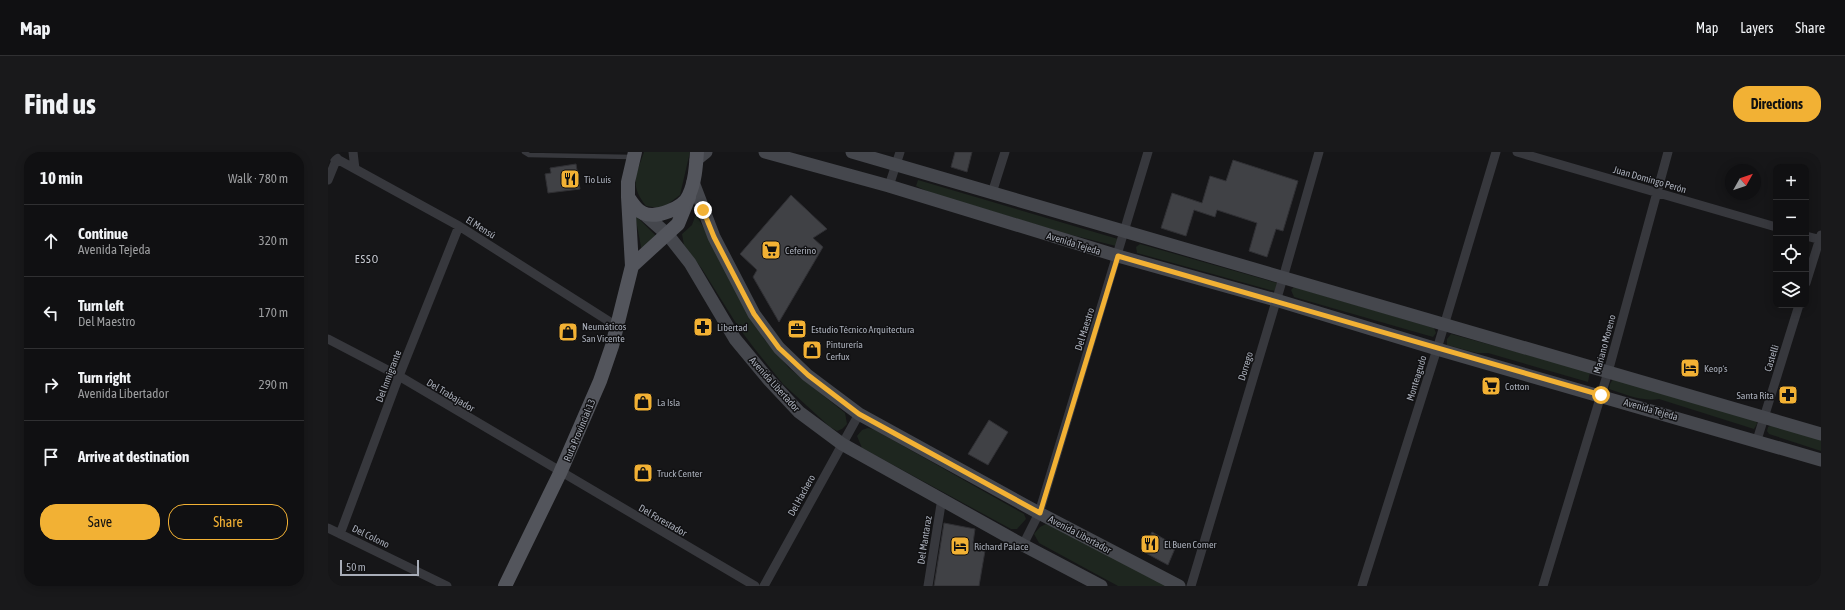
<!DOCTYPE html>
<meta charset="utf-8">
<style>
body{margin:0;font-family:"Asap Condensed",sans-serif;background:#19191b;color:#f1f3f6}
.controls{position:absolute;right:12px;top:12px;display:grid;overflow:hidden;border-radius:8px;box-shadow:0 2px 10px #0003}
.controls button{width:36px;height:36px;display:grid;place-items:center;padding:0;border:0;border-bottom:1px solid #303032;background:#101012;color:#f1f3f6;font:20px sans-serif}
.compass{position:absolute;left:1397px;top:12px;width:36px;height:36px;border-radius:50%;background:#101012;box-shadow:0 2px 10px #0003;rotate:50deg}
.scale{position:absolute;left:12px;bottom:10px;width:79px;box-sizing:border-box;padding-left:4px;border:2px solid #a8adb8;border-top:0;font-size:11px;line-height:14px;white-space:nowrap;color:#a8adb8;-webkit-text-stroke:3px #111113;paint-order:stroke}
.stop{position:absolute;width:12px;height:12px;margin:-9px;border:3px solid #f2b134;border-radius:50%;background:#fff}
.stop.end{background:#f2b134;border-color:#fff;box-shadow:0 1px 4px #0008}
.list{margin:0;padding:0;list-style:none}
h2{display:flex;justify-content:space-between;align-items:center;height:52px;margin:0;padding:0 16px;font-size:17px}
h2 small{font-size:13px;font-weight:400;color:#9c9d9f}
.list li{display:grid;grid-template-columns:26px 1fr auto;gap:12px;align-items:center;box-sizing:border-box;height:72px;padding:0 16px;border-top:1px solid #303032}
.list b{display:block;font-size:15px;white-space:nowrap}
.list p{margin:0;font-size:13px;white-space:nowrap;color:#9c9d9f}
.list em{font-size:13px;font-style:normal;color:#9c9d9f}
.actions{display:flex;gap:8px;padding:12px 16px}
.actions a{flex:1;padding:9px 0;border:1px solid #f2b134;border-radius:16px;text-align:center;font-size:14px;color:#f2b134}
.actions .main{background:#f2b134;color:#111}
.icon{flex:none;width:22px;height:22px;fill:none;stroke:currentColor;stroke-width:2;stroke-linecap:round;stroke-linejoin:round}
.map{position:relative;flex:none;width:1493px;height:434px;overflow:hidden;border-radius:16px}
header{display:flex;align-items:center;gap:24px;box-sizing:border-box;height:56px;padding:0 20px;background:#101012;border-bottom:1px solid #303032}
header strong{font-size:19px}
nav{display:flex;gap:22px;margin-inline-start:auto;font-size:14px}
.intro{display:flex;align-items:center;justify-content:space-between;box-sizing:border-box;height:96px;padding:0 24px}
h1{margin:0;font-size:28px}
.button{padding:10px 18px;border-radius:16px;background:#f2b134;color:#111;font-size:14px;font-weight:700}
main{display:flex;gap:24px;padding:0 24px}
aside{flex:1;background:#101012;border-radius:16px;box-shadow:0 2px 10px #0003}
.map>svg:first-child{display:block}
</style>
<header>
<strong>Map</strong>
<nav><a>Map</a><a>Layers</a><a>Share</a></nav>
</header>
<div class="intro"><h1>Find us</h1><a class="button">Directions</a></div>
<main>
<aside>
<h2>10 min<small>Walk · 780 m</small></h2>
<ul class="list">
<li><svg class="icon" aria-label="ahead" viewBox="0 0 24 24"><path d="M12 20V5M6 11l6-6 6 6"/></svg><div><b>Continue</b><p>Avenida Tejeda</p></div><em>320 m</em></li>
<li><svg class="icon" aria-label="left" viewBox="0 0 24 24"><path d="M17 20v-9H6M10 6l-5 5 5 5"/></svg><div><b>Turn left</b><p>Del Maestro</p></div><em>170 m</em></li>
<li><svg class="icon" aria-label="right" viewBox="0 0 24 24"><path d="M7 20v-9h11M14 6l5 5-5 5"/></svg><div><b>Turn right</b><p>Avenida Libertador</p></div><em>290 m</em></li>
<li><svg class="icon" aria-label="arrive" viewBox="0 0 24 24"><path d="M6 21V4h12l-3 4 3 4H6"/></svg><div><b>Arrive at destination</b></div></li>
</ul>
<div class="actions"><a class="main">Save</a><a>Share</a></div>
</aside>
<div class="map">
<svg width="1493" height="434" viewBox="0 0 1493 434">
<rect width="100%" height="100%" fill="#161618"/>
<path fill="#1e261f" d="M316 0H362L352 43 340 52 331 56 318 54C301 32 308 24 316 0Z
M590 28 790 87 788 94 740 82 603 41 588 34Z
M368 62 436 187 461 216 517 261 519 272 514 277 509 279 502 275 455 232 426 196 411 176 374 117 356 93 354 82 364 73Z
M307 63 329 85 314 100Z
M812 92 949 131 950 135 948 139 942 138 809 101 808 95Z
M966 135 1106 176 1108 181 1105 185 966 145 963 138Z
M1123 182 1262 220 1260 230 1160 201H1149L1119 193V187Z
M1285 227 1428 267 1429 272 1426 277 1331 247C1314 250 1297 242 1281 237L1282 232Z
M1444 273 1493 287V299L1441 282 1439 279 1440 275Z
M540 276 547 278 696 362 698 367 689 377H683L534 296 529 284 534 278Z
M718 372 723 374 840 434H790L711 391 706 382 712 375Z"/>
<path fill="#404145" stroke="#303034" d="M627 0H644L639 20 623 15Z
M905 8 970 29 955 79 948 77 939 105 921 99 929 71 889 58 887 65 866 58 858 84 833 76 844 41 874 51 882 24 898 29Z
M248 12 252 37 220 41 217 22 223 21 222 16Z
M463 43 499 77 485 86 495 95 451 170 425 125 429 118 412 102Z
M661 268 680 280 660 313 640 302Z
M616 371 647 377 645 391 658 393 651 434H606Z
M824 380 848 394 840 413 814 399Z"/>
<g fill="none" stroke-linecap="round" stroke-linejoin="round">
<path stroke="#37383d" stroke-width="4.5" d="M196 0 201 3 304 5"/>
<path stroke="#37383d" stroke-width="9" d="M25 0 27 17
M1189 0 1448 75
M0 2 131 74 290 175
M0 28 9 6
M561 34 572 0
M664 41 677 0
M1478 84 1493 88
M1478 131 1493 83
M0 187 71 224 427 434
M1429 288 1471 153
M0 376 119 434
M12 382 71 224 131 74
M695 393 711 361 820 0
M436 434 531 262
M600 434 614 346
M863 434 955 126 991 0
M1034 434 1109 197 1168 0
M1215 434 1280 220 1340 0"/>
<path stroke="#45474d" stroke-width="13" d="M437 0 561 34 790 104 948 148 1109 197 1493 308
M524 0 1493 282
M368 8 378 0
M365 30 386 85 426 162 451 196 479 223 531 262 711 361 851 434
M315 61 340 83 362 111 407 187 441 228 471 260 514 292 695 393 773 434"/>
<path stroke="#53555c" stroke-width="14" d="M307 0 300 30V45C304 51 309 59 315 61 328 67 356 56 361 43 367 30 368 14 369 0
M304 114 350 72 361 45
M177 434 232 321 272 229 284 194 304 114 300 45"/>
</g>
<g fill="none" stroke-linecap="round" stroke-linejoin="round">
<path stroke="#f2b134" stroke-width="5" d="M375 58 386 85 426 162 451 196 480 223 531 262 712 361 790 104 1273 243"/>
</g>
<defs>
<symbol id="restaurant-square" viewBox="-11 -11 22 22"><rect x="-9" y="-9" width="18" height="18" rx="4" fill="#f2b134" stroke="#111113"/><path d="M-5-6h1v4h1v-4h1v4h1v-4h1v5L-1.5 .5V6h-2V.5L-5-1ZM5-6V6H3V1.5H1.5Q1.5-4 5-6Z" fill="#111"/></symbol>
<symbol id="supermarket-square" viewBox="-11 -11 22 22"><rect x="-9" y="-9" width="18" height="18" rx="4" fill="#f2b134" stroke="#111113"/><path d="M-6-5.5h2.5l.6 2H6L4.5 2H-2.5L-4.4-4H-6ZM-1.5 3.2a1.3 1.3 0 1 0 .1 0ZM3 3.2a1.3 1.3 0 1 0 .1 0Z" fill="#111"/></symbol>
<symbol id="pharmacy-square" viewBox="-11 -11 22 22"><rect x="-9" y="-9" width="18" height="18" rx="4" fill="#f2b134" stroke="#111113"/><path d="M-2-6h4v4h4v4h-4v4h-4v-4h-4v-4h4Z" fill="#111"/></symbol>
<symbol id="office-square" viewBox="-11 -11 22 22"><rect x="-9" y="-9" width="18" height="18" rx="4" fill="#f2b134" stroke="#111113"/><path d="M-6-3h4V-5.5h4V-3h4V5H-6ZM-1-4.5V-3h2v-1.5ZM-6 0V1H6V0Z" fill="#111"/></symbol>
<symbol id="shop-square" viewBox="-11 -11 22 22"><rect x="-9" y="-9" width="18" height="18" rx="4" fill="#f2b134" stroke="#111113"/><path d="M-5-2.5h2.3a2.7 3.5 0 0 1 5.4 0H5L5.5 6h-11ZM-1.5-2.5h3a1.5 2.3 0 0 0-3 0Z" fill="#111"/></symbol>
<symbol id="hotel-square" viewBox="-11 -11 22 22"><rect x="-9" y="-9" width="18" height="18" rx="4" fill="#f2b134" stroke="#111113"/><path d="M-6-4.5h1.5V1H6V5H4.5V3h-9V5H-6ZM-4 0a1.8 1.8 0 1 1 3.6 0ZM.5 0V-2.5h3Q6-2.5 6 0Z" fill="#111"/></symbol>
</defs>
<g fill-rule="evenodd">
<use href="#restaurant-square" x="231" y="16" width="22" height="22"/>
<use href="#supermarket-square" x="432" y="87" width="22" height="22"/>
<use href="#pharmacy-square" x="364" y="164" width="22" height="22"/>
<use href="#office-square" x="458" y="166" width="22" height="22"/>
<use href="#shop-square" x="229" y="169" width="22" height="22"/>
<use href="#shop-square" x="473" y="187" width="22" height="22"/>
<use href="#hotel-square" x="1351" y="205" width="22" height="22"/>
<use href="#supermarket-square" x="1152" y="223" width="22" height="22"/>
<use href="#pharmacy-square" x="1449" y="232" width="22" height="22"/>
<use href="#shop-square" x="304" y="239" width="22" height="22"/>
<use href="#shop-square" x="304" y="310" width="22" height="22"/>
<use href="#restaurant-square" x="811" y="381" width="22" height="22"/>
<use href="#hotel-square" x="621" y="383" width="22" height="22"/>
</g>
<g text-anchor="middle" stroke-width="3" stroke-linejoin="round" paint-order="stroke">
<g font-size="10" fill="#a8adb8" stroke="#111113" text-anchor="start">
<text x="256" y="31">Tìo Luis</text>
<text x="457" y="102">Ceferino</text>
<text x="254" y="178">Neumáticos<tspan x="254" dy="12">San Vicente</tspan></text>
<text x="389" y="179">Libertad</text>
<text x="483" y="181">Estudio Técnico Arquitectura</text>
<text x="498" y="196">Pinturería<tspan x="498" dy="12">Cerfux</tspan></text>
<text x="1376" y="220">Keop´s</text>
<text x="1177" y="238">Cotton</text>
<text x="1446" y="247" text-anchor="end">Santa Rita</text>
<text x="329" y="254">La Isla</text>
<text x="329" y="325">Truck Center</text>
<text x="836" y="396">El Buen Comer</text>
<text x="646" y="398">Richard Palace</text>
</g>
<g font-size="10" fill="#a8adb8" stroke="#111113">
<text transform="translate(1322 27) rotate(16)" y="4">Juan Domingo Perón</text>
<text transform="translate(153 75) rotate(32)" y="4">El Mensú</text>
<text transform="translate(746 91) rotate(17)" y="4">Avenida Tejeda</text>
<text transform="translate(756 177) rotate(-73)" y="4">Del Maestro</text>
<text transform="translate(1276 192) rotate(-75)" y="4">Mariano Moreno</text>
<text transform="translate(1443 206) rotate(-73)" y="4">Castelli</text>
<text transform="translate(917 214) rotate(-73)" y="4">Dorrego</text>
<text transform="translate(60 224) rotate(-69)" y="4">Del Inmigrante</text>
<text transform="translate(1088 226) rotate(-73)" y="4">Monteagudo</text>
<text transform="translate(447 232) rotate(48)" y="4">Avenida Libertador</text>
<text transform="translate(123 243) rotate(31)" y="4">Del Trabajador</text>
<text transform="translate(1323 257) rotate(16)" y="4">Avenida Tejeda</text>
<text transform="translate(251 278) rotate(-67)" y="4">Ruta Provincial 13</text>
<text transform="translate(473 343) rotate(-61)" y="4">Del Hachero</text>
<text transform="translate(335 368) rotate(30)" y="4">Del Forestador</text>
<text transform="translate(752 382) rotate(28)" y="4">Avenida Libertador</text>
<text transform="translate(43 384) rotate(26)" y="4">Del Colono</text>
<text transform="translate(596 388) rotate(-81)" y="4">Del Mantaraz</text>
</g>
<g font-size="11" letter-spacing="1" fill="#c9ccd4" stroke="#111113">
<text x="39" y="111">ESSO</text>
</g>
</g>
</svg>
<div class="controls">
<button>+</button>
<button>−</button>
<button><svg class="icon" aria-label="locate" viewBox="0 0 24 24"><circle cx="12" cy="12" r="6"/><path d="M12 2v4M12 18v4M2 12h4M18 12h4"/></svg></button>
<button><svg class="icon" aria-label="layers" viewBox="0 0 24 24"><path d="M12 4l9 5-9 5-9-5zM3 14l9 5 9-5"/></svg></button>
</div>
<svg class="compass" viewBox="-18 -18 36 36"><path d="M0-13l5 13h-10z" fill="#e53935"/><path d="M0 13l5-13h-10z" fill="#9c9d9f"/></svg>
<div class="scale">50 m</div>
<div class="stop" style="left:1273px;top:243px"></div>
<div class="stop end" style="left:375px;top:58px"></div>
</div>
</main>
